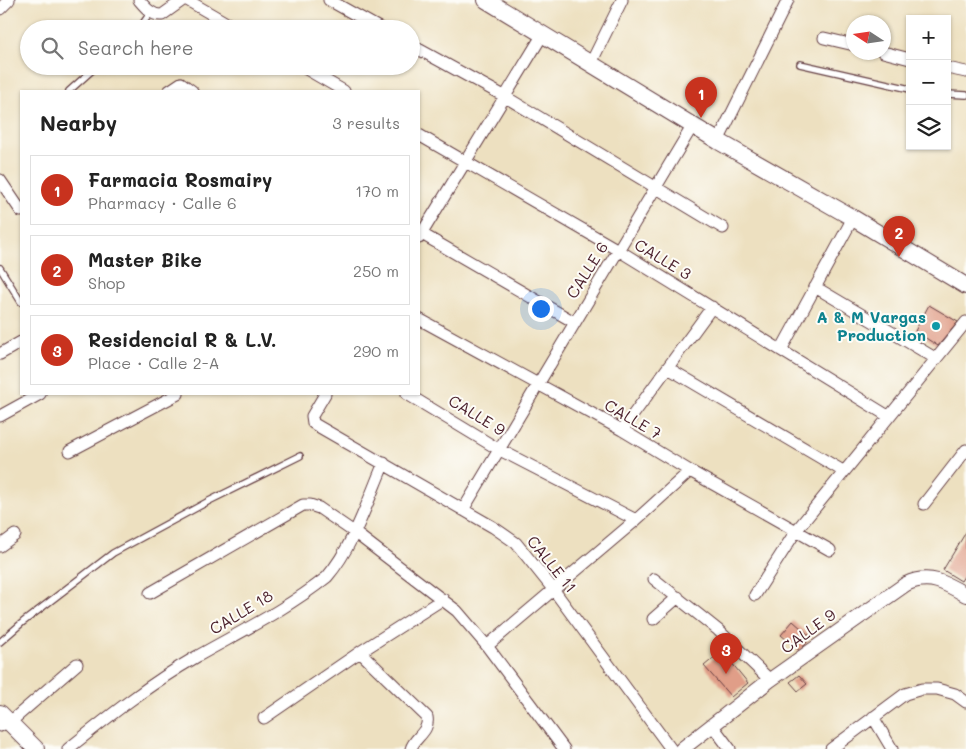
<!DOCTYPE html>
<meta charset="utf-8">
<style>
body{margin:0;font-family:Mali,sans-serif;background:#f2f2f2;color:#222}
.controls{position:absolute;right:15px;top:15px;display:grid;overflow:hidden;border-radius:0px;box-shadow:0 1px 4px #0004}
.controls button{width:45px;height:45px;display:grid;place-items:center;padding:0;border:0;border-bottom:1px solid #e0e0e0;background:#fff;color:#222;font:25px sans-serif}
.compass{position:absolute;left:846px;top:15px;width:45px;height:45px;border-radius:50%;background:#fff;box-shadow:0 1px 4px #0004;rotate:282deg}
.you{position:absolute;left:540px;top:308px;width:18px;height:18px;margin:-12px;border:4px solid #fff;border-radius:50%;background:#1a73e8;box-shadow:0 0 0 8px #1a73e833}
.badge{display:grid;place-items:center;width:32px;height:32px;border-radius:50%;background:#c8321e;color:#fff;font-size:16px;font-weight:700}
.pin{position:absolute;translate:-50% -41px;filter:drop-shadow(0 1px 2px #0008)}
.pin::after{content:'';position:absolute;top:26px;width:18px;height:15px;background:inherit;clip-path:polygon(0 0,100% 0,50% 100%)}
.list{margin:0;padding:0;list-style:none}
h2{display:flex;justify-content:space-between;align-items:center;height:65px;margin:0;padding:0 20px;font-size:21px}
h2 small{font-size:16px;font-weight:400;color:#767676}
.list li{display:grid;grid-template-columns:32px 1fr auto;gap:15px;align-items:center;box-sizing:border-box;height:70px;margin:0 10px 10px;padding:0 10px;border:1px solid #e0e0e0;border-radius:0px}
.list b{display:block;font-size:19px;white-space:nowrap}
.list p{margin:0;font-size:16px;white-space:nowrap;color:#767676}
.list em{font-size:16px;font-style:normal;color:#767676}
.icon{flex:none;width:28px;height:28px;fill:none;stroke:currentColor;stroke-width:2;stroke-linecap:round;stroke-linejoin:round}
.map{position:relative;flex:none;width:966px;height:749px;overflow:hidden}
.search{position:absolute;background:#fff;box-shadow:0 1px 4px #0004;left:20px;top:20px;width:400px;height:55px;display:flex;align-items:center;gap:12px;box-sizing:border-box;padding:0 18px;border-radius:28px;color:#767676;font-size:19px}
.panel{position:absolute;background:#fff;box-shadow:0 1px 4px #0004;left:20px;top:90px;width:400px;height:305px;border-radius:0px}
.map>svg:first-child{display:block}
</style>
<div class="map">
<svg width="966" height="749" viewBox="0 0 966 749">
<rect width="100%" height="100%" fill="#fdfcf7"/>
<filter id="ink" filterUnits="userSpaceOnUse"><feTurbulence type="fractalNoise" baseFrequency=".02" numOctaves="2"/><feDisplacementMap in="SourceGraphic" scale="10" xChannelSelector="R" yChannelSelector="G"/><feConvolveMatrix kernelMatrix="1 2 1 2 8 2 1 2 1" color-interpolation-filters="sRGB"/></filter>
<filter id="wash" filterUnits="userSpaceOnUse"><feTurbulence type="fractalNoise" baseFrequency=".0096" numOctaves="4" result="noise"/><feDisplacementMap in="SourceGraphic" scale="20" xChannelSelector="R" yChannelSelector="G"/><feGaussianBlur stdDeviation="1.12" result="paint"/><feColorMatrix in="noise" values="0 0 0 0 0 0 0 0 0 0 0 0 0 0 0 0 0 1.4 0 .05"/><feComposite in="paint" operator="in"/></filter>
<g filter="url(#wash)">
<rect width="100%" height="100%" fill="#ede0c0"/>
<g id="blocks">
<path fill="#e09e88" d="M929 305 958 322 938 346 915 331Z
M966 532V573L961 581 943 570Z
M793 621 811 637 800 651 781 635Z
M722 651 748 683 731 697 704 666Z
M799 675 807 684 798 691 790 682Z"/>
</g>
</g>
<g filter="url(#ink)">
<use href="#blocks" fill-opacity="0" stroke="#623c41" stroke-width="1"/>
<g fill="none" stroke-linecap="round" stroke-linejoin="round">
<defs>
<path id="service" d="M139 29 151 12
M800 64 910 89
M69 91 97 66
M947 94 966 95
M0 268 21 302
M0 642 23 622 113 553 209 501 300 456"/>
<path id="minor" d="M139 0C145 7 152 16 162 15L183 0
M187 0 237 29
M329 0 381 29
M0 9 9 0
M824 38 854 45
M411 45 504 96 723 228
M883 52 910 59
M591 63 622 0
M301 66 344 91
M947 68 966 72
M169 91 181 83 192 91
M419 135 618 250 888 416
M718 141 788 0
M0 180 21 211
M422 234 574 322
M419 238 543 34
M815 287 935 358
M419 319 622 430 690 471 830 550
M781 350 853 218
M0 354 21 342
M668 368 843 471
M325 394 312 416 313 423 316 425 493 527 516 543 553 589 671 749
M407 394 498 449 636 520
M0 416 40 394
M622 430 712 307
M70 451 178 394
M924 504 966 450
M463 510 693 125
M0 546 15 535
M654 579 718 630 770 680
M150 593 303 505H310L319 508 354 532 457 611 487 646 564 749
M755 595 796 531 966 322
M653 619 678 597
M487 646 636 520 690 471
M360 652 427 717C430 732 414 737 411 749
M873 717 892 749
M264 718 360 652 443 599
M712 725 730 749
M0 726 16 717 77 664
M68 749C109 716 151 683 196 657 240 632 287 609 327 577 353 547 368 500 384 463
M831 749 905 694 922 689H937L955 694 966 702"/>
<path id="tertiary" d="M682 749 770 680 906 584C929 573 946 583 966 595"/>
<path id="secondary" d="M486 0 718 141 853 218 966 286
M0 713 36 749"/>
</defs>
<use href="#service" stroke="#623c41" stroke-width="8"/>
<use href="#minor" stroke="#623c41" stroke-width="13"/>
<use href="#tertiary" stroke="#623c41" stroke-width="16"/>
<use href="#secondary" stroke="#623c41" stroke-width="18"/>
<use href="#service" stroke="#fff" stroke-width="5.5"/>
<use href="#minor" stroke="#fff" stroke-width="11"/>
<use href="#tertiary" stroke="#fff" stroke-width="14"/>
<use href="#secondary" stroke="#fff" stroke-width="16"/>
</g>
</g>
<circle fill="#0f9aa8" stroke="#fdfcf7" stroke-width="2" cx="936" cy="326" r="5"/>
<g text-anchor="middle" stroke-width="4" stroke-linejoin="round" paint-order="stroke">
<g font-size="16" fill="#4a1f2b" stroke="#fdfcf7">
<text transform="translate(663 259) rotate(31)" y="6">CALLE 3</text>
<text transform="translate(587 270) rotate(-58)" y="6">CALLE 6</text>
<text transform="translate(477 415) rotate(31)" y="6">CALLE 9</text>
<text transform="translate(633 419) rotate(30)" y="6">CALLE 7</text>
<text transform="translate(552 564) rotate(51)" y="6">CALLE 11</text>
<text transform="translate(241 612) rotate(-31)" y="6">CALLE 18</text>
<text transform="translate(808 631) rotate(-36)" y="6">CALLE 9</text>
</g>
<g font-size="16" font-weight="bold" fill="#0d838f" stroke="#fdfcf7" text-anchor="end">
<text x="926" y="323">A &amp; M Vargas<tspan x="926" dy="18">Production</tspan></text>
</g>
</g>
</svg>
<div class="controls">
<button>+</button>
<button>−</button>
<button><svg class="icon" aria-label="layers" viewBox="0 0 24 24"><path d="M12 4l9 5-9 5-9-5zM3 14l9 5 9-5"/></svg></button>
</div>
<svg class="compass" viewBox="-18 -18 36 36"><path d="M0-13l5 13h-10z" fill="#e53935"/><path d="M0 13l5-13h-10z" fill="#767676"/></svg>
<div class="you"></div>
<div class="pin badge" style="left:701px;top:118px">1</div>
<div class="pin badge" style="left:899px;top:257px">2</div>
<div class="pin badge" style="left:726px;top:674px">3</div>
<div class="search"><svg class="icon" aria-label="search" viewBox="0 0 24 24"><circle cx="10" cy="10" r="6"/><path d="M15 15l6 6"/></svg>Search here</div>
<section class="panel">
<h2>Nearby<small>3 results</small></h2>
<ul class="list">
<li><span class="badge">1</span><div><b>Farmacia Rosmairy</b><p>Pharmacy · Calle 6</p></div><em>170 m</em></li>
<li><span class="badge">2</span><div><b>Master Bike</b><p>Shop</p></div><em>250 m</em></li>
<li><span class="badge">3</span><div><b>Residencial R &amp; L.V.</b><p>Place · Calle 2-A</p></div><em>290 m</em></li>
</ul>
</section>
</div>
